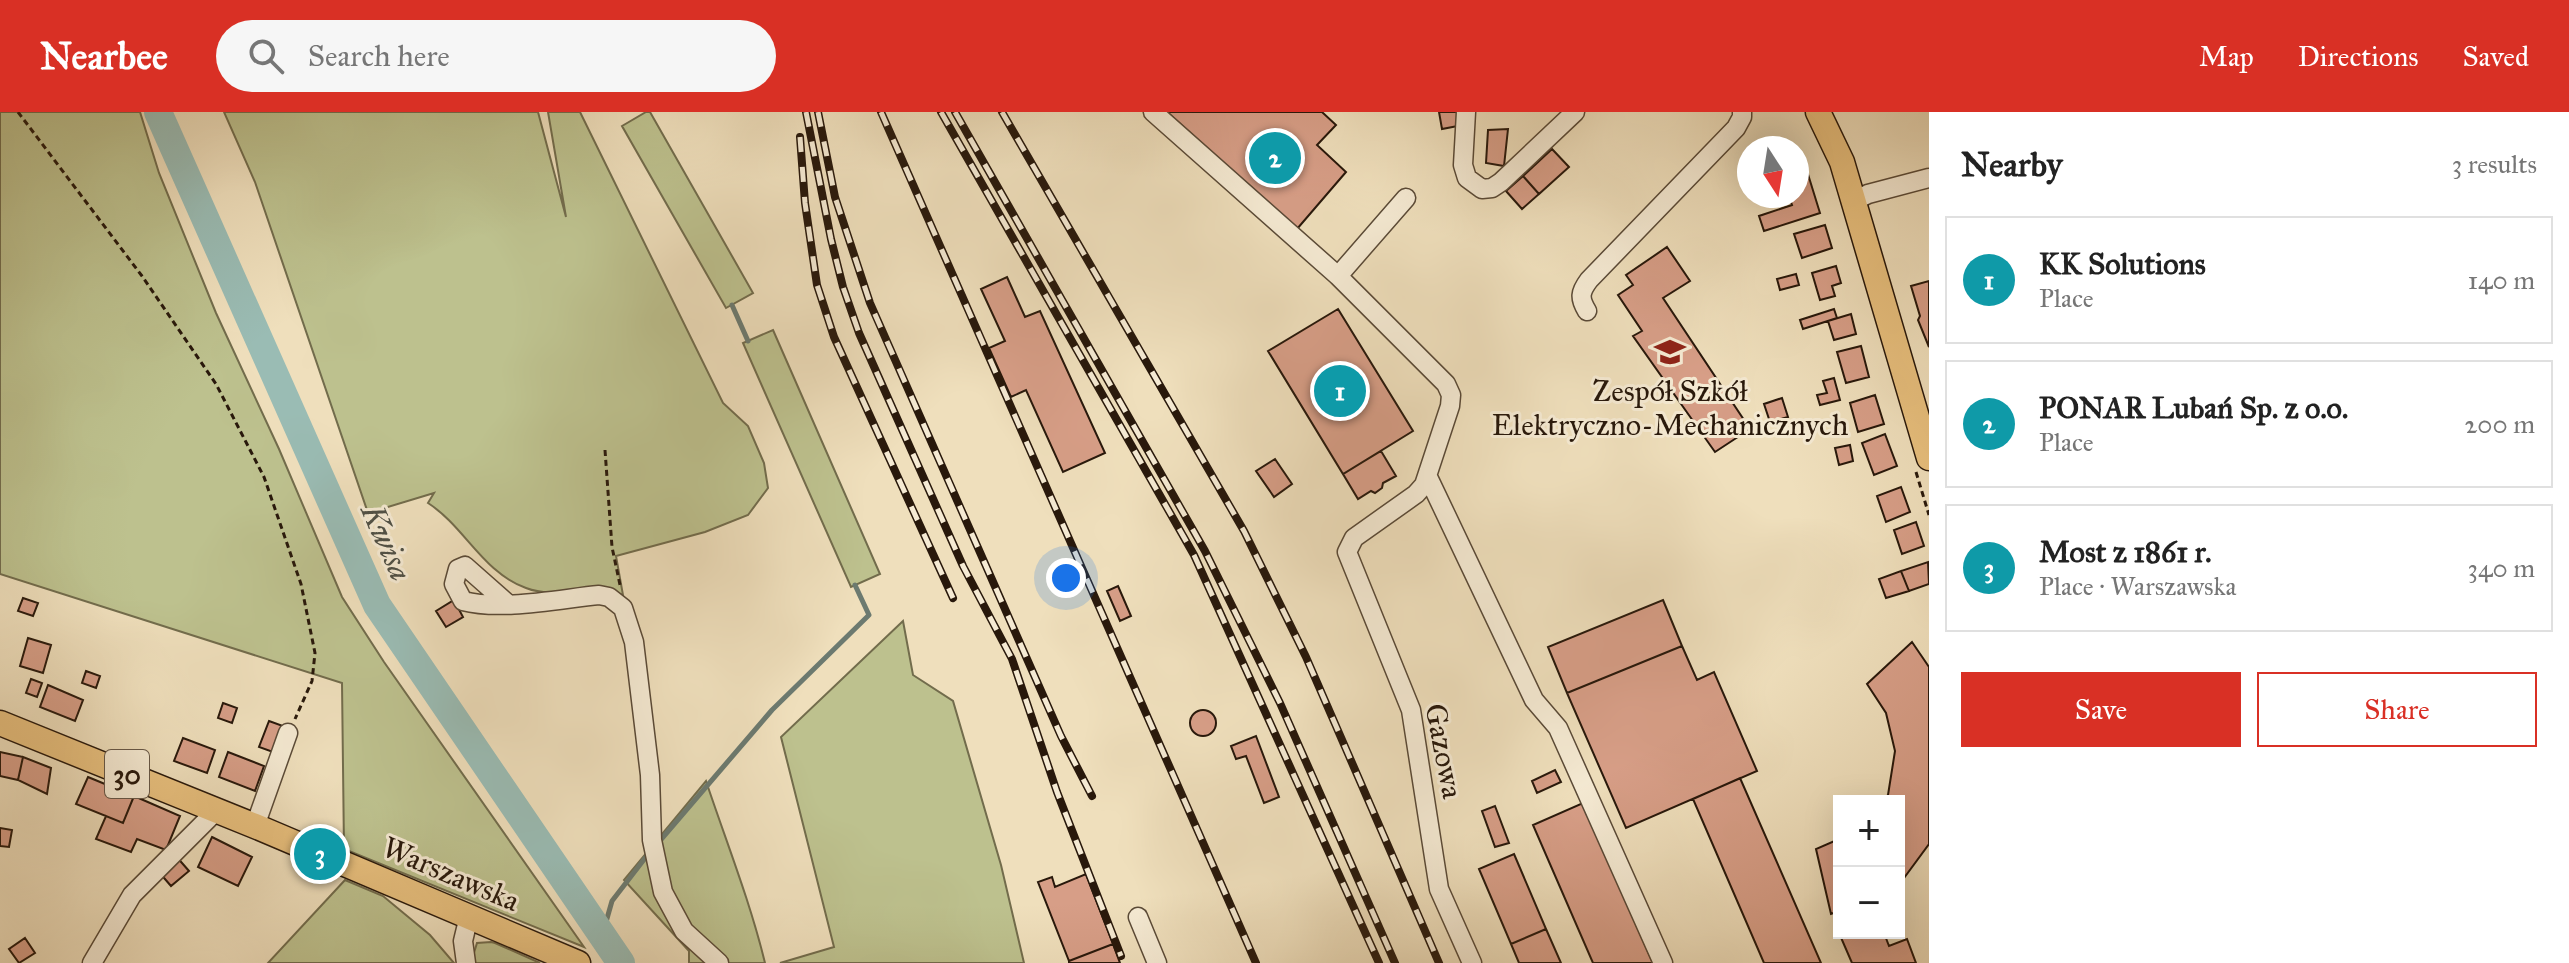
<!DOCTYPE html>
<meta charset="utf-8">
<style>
body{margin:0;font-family:"IM FELL Great Primer",serif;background:#f6f6f6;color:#222}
.controls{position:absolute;right:24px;bottom:24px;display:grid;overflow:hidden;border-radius:0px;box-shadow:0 8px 32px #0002}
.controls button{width:72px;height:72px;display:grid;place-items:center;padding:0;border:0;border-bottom:2px solid #e0e0e0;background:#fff;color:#222;font:40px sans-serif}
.compass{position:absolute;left:1737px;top:24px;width:72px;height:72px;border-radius:50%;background:#fff;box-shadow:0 8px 32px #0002;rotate:168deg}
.you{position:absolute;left:1066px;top:466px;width:28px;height:28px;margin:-20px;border:6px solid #fff;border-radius:50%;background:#1a73e8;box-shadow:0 0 0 12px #1a73e833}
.badge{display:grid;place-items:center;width:52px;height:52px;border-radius:50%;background:#d93025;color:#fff;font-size:26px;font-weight:700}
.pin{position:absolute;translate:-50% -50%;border:4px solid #fff;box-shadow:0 2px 8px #0006}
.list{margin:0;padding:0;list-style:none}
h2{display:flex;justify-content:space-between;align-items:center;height:104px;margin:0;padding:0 32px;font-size:34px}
h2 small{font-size:26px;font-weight:400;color:#767676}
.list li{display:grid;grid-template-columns:52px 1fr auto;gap:24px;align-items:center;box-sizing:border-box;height:128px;margin:0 16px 16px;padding:0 16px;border:2px solid #e0e0e0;border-radius:0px}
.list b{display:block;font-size:30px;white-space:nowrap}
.list p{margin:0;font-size:26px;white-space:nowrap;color:#767676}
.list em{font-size:26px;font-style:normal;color:#767676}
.actions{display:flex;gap:16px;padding:24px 32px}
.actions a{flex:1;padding:18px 0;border:2px solid #d93025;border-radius:0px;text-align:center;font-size:28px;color:#d93025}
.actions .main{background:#d93025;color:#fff}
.icon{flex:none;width:44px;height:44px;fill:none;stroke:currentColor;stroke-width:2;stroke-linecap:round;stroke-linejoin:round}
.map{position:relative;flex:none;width:1929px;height:851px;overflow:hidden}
header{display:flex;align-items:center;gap:48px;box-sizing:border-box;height:112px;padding:0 40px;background:#d93025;color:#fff}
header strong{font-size:38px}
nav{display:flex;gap:44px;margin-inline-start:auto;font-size:28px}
.search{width:560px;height:72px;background:#f6f6f6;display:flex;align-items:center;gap:20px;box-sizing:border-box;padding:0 28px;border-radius:44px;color:#767676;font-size:30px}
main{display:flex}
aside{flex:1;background:#fff}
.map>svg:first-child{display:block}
</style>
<header>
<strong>Nearbee</strong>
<div class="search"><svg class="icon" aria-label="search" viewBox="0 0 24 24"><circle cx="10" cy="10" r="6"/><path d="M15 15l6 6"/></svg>Search here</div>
<nav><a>Map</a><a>Directions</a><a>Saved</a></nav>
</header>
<main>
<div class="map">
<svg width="1929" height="851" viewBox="0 0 1929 851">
<rect width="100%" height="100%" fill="#efdfbc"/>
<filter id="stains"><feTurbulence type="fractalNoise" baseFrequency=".0025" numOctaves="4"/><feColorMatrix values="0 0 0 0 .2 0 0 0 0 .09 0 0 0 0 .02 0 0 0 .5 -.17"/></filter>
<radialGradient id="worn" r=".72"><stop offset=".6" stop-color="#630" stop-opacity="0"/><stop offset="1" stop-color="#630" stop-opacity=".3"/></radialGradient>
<path fill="#bdc18e" stroke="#726c4c" stroke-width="2" d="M0 0H140L159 61 216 201 279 337 342 485 384 550 584 835 344 737 342 571 0 462Z
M224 0H538L566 105 548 0H580L723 291 748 314 764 351 768 376 748 403 705 420 616 444 623 483C616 481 607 476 600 476 574 475 552 486 526 476 482 460 465 415 428 391L434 381 368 401 255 70Z
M646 0H650L753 181 726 196 622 14Z
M773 218 880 462 851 475 743 231Z
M903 509 913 563 953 589 1001 753 1024 851H780L834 835 781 625Z
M706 669C726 729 750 789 765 851H689V839L624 768Z
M345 768 383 784 430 823 454 851H268Z
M491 830 495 831 540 851H475L473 844 477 831Z"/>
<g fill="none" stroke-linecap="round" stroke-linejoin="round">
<path stroke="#6c7a70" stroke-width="5" d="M732 193 748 229
M658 731 772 598 869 503 855 473
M602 824 612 789 649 741"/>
<path stroke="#9abcb4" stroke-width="28" d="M158 0 377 493 621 851"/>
</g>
<path fill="#d79e87" stroke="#28180b" stroke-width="2" d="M1167 0H1322L1336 13 1317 33 1346 60 1297 117Z
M1439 0H1460L1463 13 1442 17Z
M1508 17 1504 54 1486 51 1488 18Z
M1552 37 1569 55 1539 82 1523 64Z
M1807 59 1820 101 1764 119 1759 104 1792 93 1789 84H1797V63Z
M1523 64 1539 82 1522 97 1506 79Z
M1825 113 1832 136 1802 146 1794 122Z
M1667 135 1690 169 1663 186 1750 317 1715 340 1633 224 1642 219 1618 183 1633 173 1626 163Z
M1836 154 1841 171 1832 174 1835 184 1820 188 1812 161Z
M1796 162 1799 173 1780 178 1777 167Z
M1007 165 1025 205 1040 199 1105 341 1063 360 1026 278 1011 285 989 236 1005 229 981 177Z
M1929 169V235L1918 208 1920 204 1911 174Z
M1338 197 1413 319 1343 362 1268 239Z
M1834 197 1837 206 1803 217 1800 208Z
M1851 202 1856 222 1834 228 1828 209Z
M1861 234 1869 265 1846 271 1837 240Z
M1834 266 1840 288 1820 293 1817 283 1827 281 1823 269Z
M1875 283 1884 312 1858 320 1850 291Z
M1782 286 1788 305 1770 310 1764 292Z
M1885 322 1897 354 1874 363 1862 331Z
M1850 333 1853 349 1839 353 1835 336Z
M1381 339 1396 364 1383 371 1382 376 1375 381 1371 379 1358 387 1343 362Z
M1275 347 1292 372 1274 385 1256 359Z
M1901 375 1910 400 1886 410 1877 384Z
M1916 410 1924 434 1902 442 1894 418Z
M1928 450 1929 472 1909 479 1901 459Z
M1901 459 1909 479 1886 486 1879 467Z
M1118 474 1131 504 1120 509 1107 479Z
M23 486 38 491 33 504 18 499Z
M454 488 463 505 446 515 436 499Z
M1663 488 1682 534 1567 581 1548 535Z
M28 526 51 533 43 561 20 554Z
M1912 530 1929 555V732L1904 766 1899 769V689H1883L1888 683 1895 639 1886 601 1867 572Z
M1682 534 1697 568 1714 560 1757 659 1626 716 1567 581Z
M86 559 100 564 96 576 82 571Z
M31 567 42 571 37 585 26 581Z
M48 573 83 588 75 609 40 595Z
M223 591 237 596 232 611 218 606Z
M1190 611a13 13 0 1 1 26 0a13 13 0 1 1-26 0Z
M269 609 283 614 273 640 259 635Z
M1256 624 1279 685 1264 691 1246 644 1236 647 1231 634Z
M183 626 215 638 207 661 174 649Z
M0 640 23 645 18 668 0 664Z
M228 640 264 654 255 679 219 665Z
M23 645 51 656 47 682 18 668Z
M1555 658 1561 670 1537 681 1532 669Z
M88 665 134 684 123 711 76 692Z
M1740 666 1821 851H1764L1693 687Z
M134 684 180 704 166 738 137 727 131 740 96 727 106 704 123 711Z
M1583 691 1653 851H1593L1533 713Z
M1495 694 1509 731 1495 735 1482 699Z
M0 716 12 718 9 735 0 734Z
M212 725 252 745 238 774 198 755Z
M1839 727V799L1831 802 1816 737Z
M1514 742 1546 817 1511 832 1479 757Z
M175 743 189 759 171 774 158 759Z
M1086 762 1113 832 1069 849 1038 770 1052 765 1055 775Z
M1546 817 1561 851H1519L1511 832Z
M1839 821H1884L1889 834 1907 827 1916 851H1852Z
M25 826 35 841 19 851 9 837Z
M1113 832 1120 851H1069V849Z"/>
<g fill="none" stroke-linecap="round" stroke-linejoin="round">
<defs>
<path id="minor" d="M1153 0 1338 164
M1466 0 1463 53 1467 66 1482 77 1492 76 1501 70 1575 0
M1406 86 1338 164 1446 272 1451 283 1450 294 1424 373 1416 382 1354 426 1347 440 1411 598 1439 777 1472 851
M1854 89 1868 82 1929 66
M1587 199C1579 186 1580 180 1589 168L1736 16 1742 5V0
M1428 365 1534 588 1558 616 1663 851
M508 492 465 454 458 457 454 472 463 489C501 499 559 487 599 483L609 485 623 496 634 530 650 663 652 728 663 780 684 819 719 851
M255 714 288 621
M1138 805 1157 851
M92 851 132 783 209 706 213 697
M466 851 463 829 469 804"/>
<path id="major" d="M1818 0 1842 50 1929 346
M0 611 255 714 578 851"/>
</defs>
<use href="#minor" stroke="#5a4a37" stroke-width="21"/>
<use href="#major" stroke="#28180b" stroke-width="27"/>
<path stroke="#28180b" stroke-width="3" stroke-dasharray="6 4" stroke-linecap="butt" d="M18 0 142 164 216 272 264 365 301 472 315 541 312 569 295 607
M605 338 612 435 620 473
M1916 360 1929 403"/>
<use href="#minor" stroke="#f5ead3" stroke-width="18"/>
<use href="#major" stroke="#e8c07e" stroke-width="24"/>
<defs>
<path id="rail" d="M806 0 831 127 843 175 859 221 963 454 1012 547 1057 680 1121 844
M818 0 835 85 870 191 1061 624 1092 684
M881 0 1256 851
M941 0 1194 443 1379 851
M955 0 1205 439 1280 591 1395 851
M1002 0 1244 419 1306 545 1439 851
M800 25 805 91 817 173 834 225 953 486"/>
</defs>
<use href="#rail" stroke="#28180b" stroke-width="8"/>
<use href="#rail" stroke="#f5ead3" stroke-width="5" stroke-dasharray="15" stroke-linecap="butt"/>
</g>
<defs>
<symbol id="school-bare" viewBox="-9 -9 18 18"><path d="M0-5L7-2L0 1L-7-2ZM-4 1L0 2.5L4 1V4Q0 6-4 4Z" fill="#8f2418" stroke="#f5ead3" stroke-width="2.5" paint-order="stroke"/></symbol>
</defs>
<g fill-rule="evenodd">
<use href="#school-bare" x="1648" y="218" width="44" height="44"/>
</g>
<g text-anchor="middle" stroke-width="6" stroke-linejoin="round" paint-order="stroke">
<rect fill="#f5ead3" stroke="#665747" stroke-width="2" x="105" y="638" width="44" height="48" rx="6"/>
<g font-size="28" font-weight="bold" fill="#28180b">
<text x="127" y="672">30</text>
</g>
<g font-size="30" fill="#28180b" stroke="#f5ead3">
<text x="1670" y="289">Zespół Szkół<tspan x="1670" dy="34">Elektryczno-Mechanicznych</tspan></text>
</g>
<g font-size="30" fill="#28180b" stroke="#f5ead3">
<text transform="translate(1444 639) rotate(79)" y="10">Gazowa</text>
<text transform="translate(451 762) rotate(23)" y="10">Warszawska</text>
</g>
<g font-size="32" font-style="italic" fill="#505146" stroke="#f5ead3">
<text transform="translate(387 430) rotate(66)" y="11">Kwisa</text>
</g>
</g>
<rect width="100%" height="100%" filter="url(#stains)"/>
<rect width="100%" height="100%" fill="url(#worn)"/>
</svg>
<div class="controls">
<button>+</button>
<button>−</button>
</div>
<svg class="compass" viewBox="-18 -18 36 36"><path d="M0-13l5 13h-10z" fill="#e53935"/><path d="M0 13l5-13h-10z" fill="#767676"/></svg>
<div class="you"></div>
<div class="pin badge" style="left:1340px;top:279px;background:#0f9aa8">1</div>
<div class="pin badge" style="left:1275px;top:46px;background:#0f9aa8">2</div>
<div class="pin badge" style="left:320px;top:742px;background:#0f9aa8">3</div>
</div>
<aside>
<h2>Nearby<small>3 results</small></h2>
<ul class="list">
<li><span class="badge" style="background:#0f9aa8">1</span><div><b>KK Solutions</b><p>Place</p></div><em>140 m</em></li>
<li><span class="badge" style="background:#0f9aa8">2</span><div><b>PONAR Lubań Sp. z o.o.</b><p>Place</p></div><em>200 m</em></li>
<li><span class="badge" style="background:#0f9aa8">3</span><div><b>Most z 1861 r.</b><p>Place · Warszawska</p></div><em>340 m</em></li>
</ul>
<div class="actions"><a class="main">Save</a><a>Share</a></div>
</aside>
</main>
